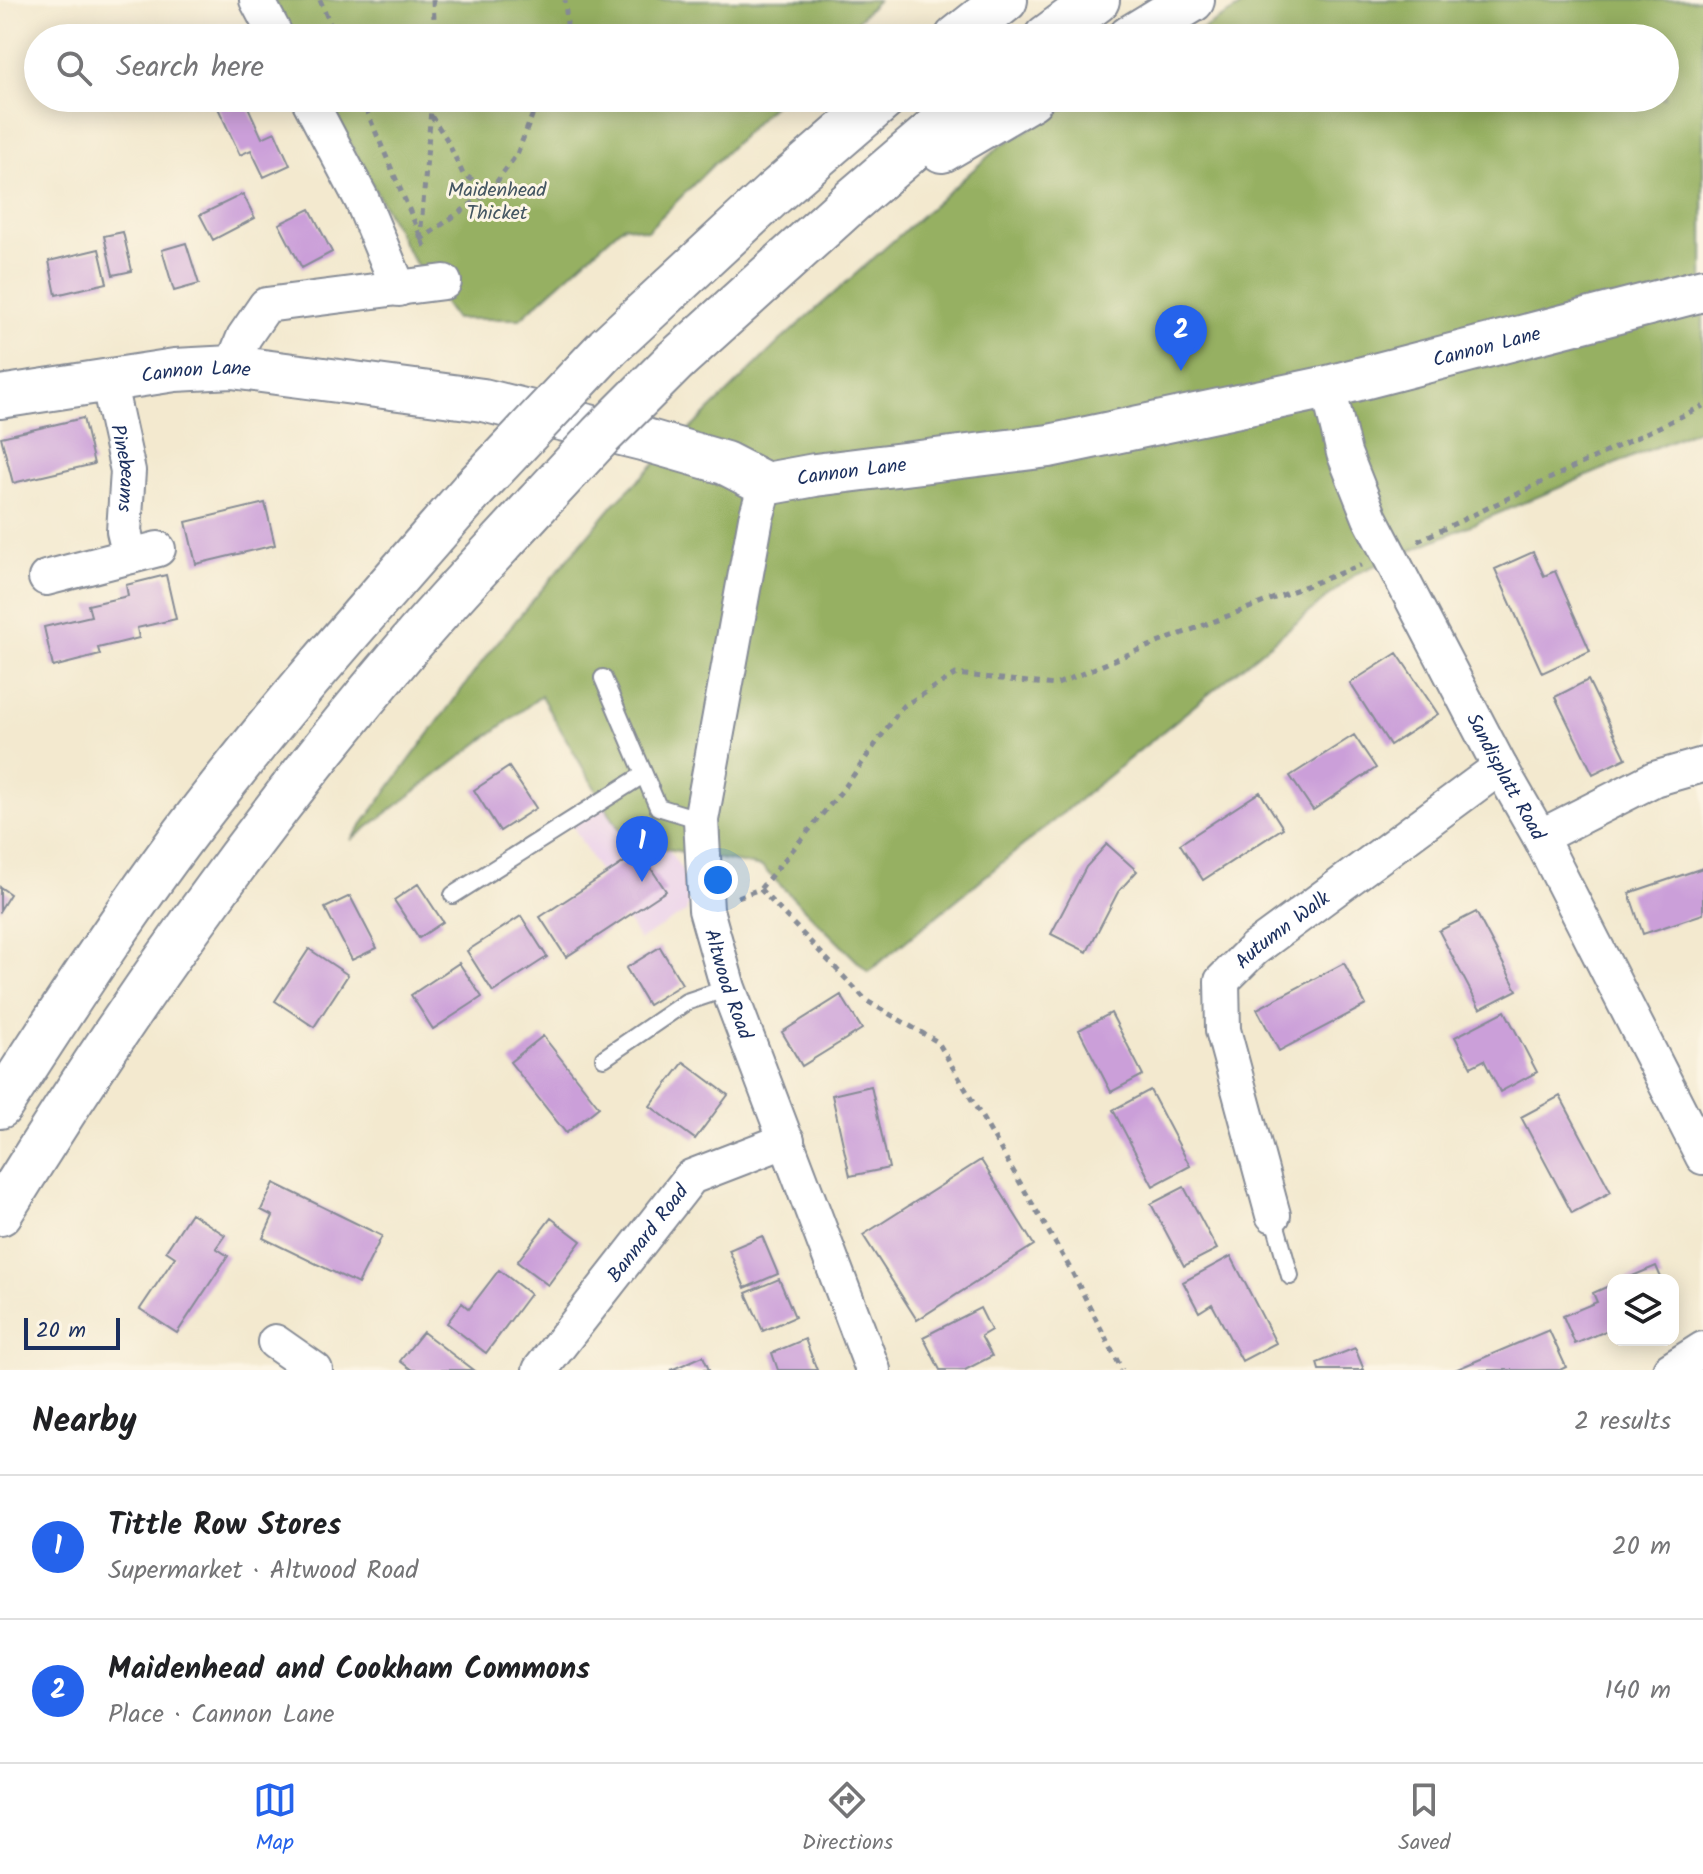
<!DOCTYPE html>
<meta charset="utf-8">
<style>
body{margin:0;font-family:Kalam,sans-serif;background:#f6f6f6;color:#202124}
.controls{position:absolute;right:24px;bottom:24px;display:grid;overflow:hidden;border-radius:16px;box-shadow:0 4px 20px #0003}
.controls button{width:72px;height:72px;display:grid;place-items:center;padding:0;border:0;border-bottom:2px solid #e0e0e0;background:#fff;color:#202124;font:40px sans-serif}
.scale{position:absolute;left:24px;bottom:20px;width:96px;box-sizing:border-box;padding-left:8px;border:4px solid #1b2f5e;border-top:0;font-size:22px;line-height:28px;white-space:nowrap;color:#1b2f5e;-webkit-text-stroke:6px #fcf5e5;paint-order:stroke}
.you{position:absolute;left:718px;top:880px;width:28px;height:28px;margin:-20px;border:6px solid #fff;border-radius:50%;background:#1a73e8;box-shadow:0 0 0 12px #1a73e833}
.badge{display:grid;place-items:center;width:52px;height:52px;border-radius:50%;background:#2563eb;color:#fff;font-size:26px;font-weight:700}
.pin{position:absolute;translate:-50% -66px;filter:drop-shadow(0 2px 4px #0008)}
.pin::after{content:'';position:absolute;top:42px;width:28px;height:24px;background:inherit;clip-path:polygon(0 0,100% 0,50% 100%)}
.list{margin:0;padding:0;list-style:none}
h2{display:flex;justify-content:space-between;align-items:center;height:104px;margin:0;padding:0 32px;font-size:34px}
h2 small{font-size:26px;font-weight:400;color:#757577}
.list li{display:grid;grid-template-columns:52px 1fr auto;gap:24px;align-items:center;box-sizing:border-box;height:144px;padding:0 32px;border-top:2px solid #e0e0e0}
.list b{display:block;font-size:30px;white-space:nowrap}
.list p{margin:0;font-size:26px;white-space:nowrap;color:#757577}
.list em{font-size:26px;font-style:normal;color:#757577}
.icon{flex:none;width:44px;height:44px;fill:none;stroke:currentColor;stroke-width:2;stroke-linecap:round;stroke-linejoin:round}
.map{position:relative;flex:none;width:1703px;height:1370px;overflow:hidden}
.search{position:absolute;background:#fff;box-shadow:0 4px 20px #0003;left:24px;right:24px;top:24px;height:88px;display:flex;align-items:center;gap:20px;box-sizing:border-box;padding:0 28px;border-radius:44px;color:#757577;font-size:30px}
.sheet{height:392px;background:#fff}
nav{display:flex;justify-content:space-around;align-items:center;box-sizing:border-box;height:112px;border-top:2px solid #e0e0e0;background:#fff;font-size:22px;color:#757577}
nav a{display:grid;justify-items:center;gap:4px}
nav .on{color:#2563eb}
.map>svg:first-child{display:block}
</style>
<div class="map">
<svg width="1703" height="1370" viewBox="0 0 1703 1370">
<rect width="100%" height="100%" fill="#fcf5e5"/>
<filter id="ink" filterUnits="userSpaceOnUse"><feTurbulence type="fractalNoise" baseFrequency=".0125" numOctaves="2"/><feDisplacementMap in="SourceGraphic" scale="16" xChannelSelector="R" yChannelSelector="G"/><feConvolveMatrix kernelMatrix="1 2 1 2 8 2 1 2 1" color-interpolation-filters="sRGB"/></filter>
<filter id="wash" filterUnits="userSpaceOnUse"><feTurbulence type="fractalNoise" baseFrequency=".006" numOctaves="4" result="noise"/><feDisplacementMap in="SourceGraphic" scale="32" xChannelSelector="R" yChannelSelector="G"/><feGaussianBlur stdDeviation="1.8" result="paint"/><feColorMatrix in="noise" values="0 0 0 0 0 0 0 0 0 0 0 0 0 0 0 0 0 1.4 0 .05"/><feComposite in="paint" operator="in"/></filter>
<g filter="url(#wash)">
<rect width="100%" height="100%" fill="#f3e9cf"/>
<path fill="#ebd1eb" d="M630 791 693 887 686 912 639 940 572 825Z"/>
<path fill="#96b062" stroke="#587060" stroke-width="2" d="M274 0H878L840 38H294Z
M1252 0H1703V427L1357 573 868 972 762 867 626 841 541 696 351 840 490 651 615 503 779 342 1000 146 1084 98H1665V38H1187Z
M326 98H780L647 231 624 225 520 319H455L410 255Z"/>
<g id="blocks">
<path fill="#cb9fd9" d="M240 98H244L262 138 275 132 290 165 264 177 251 150 240 155 218 108Z
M243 194 255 218 213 240 200 215Z
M310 209 332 252 302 268 279 224Z
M123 232 132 271 113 275 104 236Z
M186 243 199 284 174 291 162 250Z
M99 249 107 283 56 295 49 261Z
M83 418 94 464 13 483 1 437Z
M265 503 275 545 196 564 186 522Z
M1533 552 1544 576 1555 571 1590 651 1542 673 1495 569Z
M166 575 176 619 137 628 139 638 98 648 100 655 53 667 44 627 91 616 88 605 128 596 126 585Z
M1397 653 1438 714 1390 745 1350 683Z
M1588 680 1626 758 1593 774 1555 697Z
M1354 735 1376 768 1313 810 1290 776Z
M509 767 536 808 500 831 474 790Z
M1260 792 1283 828 1203 880 1180 844Z
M1107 844 1137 871 1118 892 1087 952 1051 934 1086 867Z
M640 852 666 891 566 957 540 917Z
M1703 868V914L1643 934 1629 893Z
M418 884 443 922 419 938 394 900Z
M0 887 10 894 0 910Z
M350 896 377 948 352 960 325 908Z
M1476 912 1517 990 1480 1009 1439 931Z
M521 916 547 957 493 992 467 951Z
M660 947 682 984 648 1005 626 968Z
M309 949 348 975 314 1027 275 1001Z
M459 963 482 997 433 1029 411 995Z
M1344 963 1366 1005 1279 1051 1257 1009Z
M841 995 862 1029 802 1066 782 1032Z
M1505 1011 1537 1072 1500 1092 1484 1060 1471 1067 1455 1037Z
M1111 1013 1143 1075 1111 1092 1079 1030Z
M543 1036 599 1107 566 1133 510 1062Z
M684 1062 728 1095 695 1139 650 1106Z
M871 1086 889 1168 850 1176 832 1095Z
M1150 1090 1190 1166 1153 1186 1113 1110Z
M1560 1096 1611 1192 1572 1213 1521 1117Z
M981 1160 1034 1245 917 1320 863 1235Z
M274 1183 382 1236 358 1284 263 1238 273 1216 261 1210Z
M1184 1187 1217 1249 1184 1266 1151 1204Z
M191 1213 225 1235 216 1248 228 1256 177 1333 140 1309 175 1257 166 1251Z
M551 1218 581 1241 548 1285 517 1262Z
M762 1236 778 1274 745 1288 729 1250Z
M1231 1256 1276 1343 1242 1361 1212 1304 1199 1312 1183 1282Z
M1656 1266 1662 1280H1623Z
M499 1270 530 1294 486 1353 447 1323 462 1303 469 1309Z
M779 1279 795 1317 763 1331 746 1293Z
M1613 1284V1328L1575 1344 1563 1316 1597 1302 1593 1293Z
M980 1308 991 1330 981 1336 992 1356 965 1370H940L923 1337Z
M1549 1330 1566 1367 1560 1370H1455Z
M423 1332 473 1370H412L400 1361Z
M805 1339 817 1370H778L772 1353Z
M1355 1348 1364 1370H1319L1317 1363Z
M703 1356 709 1370H671Z"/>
</g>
</g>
<g filter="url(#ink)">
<use href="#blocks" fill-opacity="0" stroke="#878c96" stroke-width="2"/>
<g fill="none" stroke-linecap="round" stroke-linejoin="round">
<defs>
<path id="service" d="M603 678 658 807 701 820
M453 895 643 775
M604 1058 686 1002 728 988
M1273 1215 1290 1276"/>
<g id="minor">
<path d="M257 0 277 38"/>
<path d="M308 98 362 200 399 289"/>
<path d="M232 367 244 337 266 305 444 282"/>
<path id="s1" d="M108 380 128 471 124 531 130 556"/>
<path id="s2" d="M1328 387 1344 453 1370 518 1500 767 1540 837 1703 1157"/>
<path id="s3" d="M766 484 756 518 701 820 706 910 728 988 873 1370"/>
<path d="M46 578 158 549"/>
<path d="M1540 837 1654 779 1703 765"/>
<path id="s4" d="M1273 1215 1223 1030 1222 981 1254 949 1500 767"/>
<path d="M275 1342 315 1370"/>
<path id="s5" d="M540 1370 691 1177 787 1140"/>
<path d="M1670 1370 1703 1349"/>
</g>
<g id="tertiary">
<path id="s6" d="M0 397 175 370 232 367 483 400 642 439 725 463 766 484 815 475 1049 446 1328 387 1703 290"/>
</g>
<path id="motorway" d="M957 38 1005 0
M1046 38 1097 0
M1130 38 1192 0
M942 150 1031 98
M608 347 773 194 884 98
M676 360 853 200 972 98
M0 1106C65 1006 132 901 206 806 290 697 381 595 472 491
M0 1213C122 1014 258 822 410 644 451 596 494 551 536 505"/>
</defs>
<use href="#service" stroke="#878c96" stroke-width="20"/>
<use href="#minor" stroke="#878c96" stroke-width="38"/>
<use href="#tertiary" stroke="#878c96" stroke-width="46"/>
<use href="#motorway" stroke="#878c96" stroke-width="48"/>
<path stroke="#878c96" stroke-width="5" stroke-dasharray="6 6" stroke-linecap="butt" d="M320 0 336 38
M433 0 435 38
M562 38 567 24 565 0
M361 98 427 251
M431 116 446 138 463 174 490 191
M420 239 432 98
M420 240 490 191 517 154 539 98
M1418 541 1703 406
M760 889 867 1001 938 1042 1071 1270 1122 1370
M738 897 760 889 845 787 902 707 956 674 1055 685 1131 653 1361 565"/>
<use href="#service" stroke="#fff" stroke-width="16"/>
<use href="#minor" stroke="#fff" stroke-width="34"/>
<use href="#tertiary" stroke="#fff" stroke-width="42"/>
<use href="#motorway" stroke="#fff" stroke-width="44"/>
<defs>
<path id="motorway-bridge" d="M472 491 608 347
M536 505 601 435 676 360"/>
</defs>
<use href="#motorway-bridge" stroke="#878c96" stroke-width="48" stroke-linecap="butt"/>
<use href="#motorway-bridge" stroke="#fff" stroke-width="44"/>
</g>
</g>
<g text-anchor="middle" stroke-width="6" stroke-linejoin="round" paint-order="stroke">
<g font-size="20" fill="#445662" stroke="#fcf5e5">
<text x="497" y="196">Maidenhead<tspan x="497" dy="23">Thicket</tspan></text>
</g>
<g font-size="20" fill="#1b2f5e" stroke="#fcf5e5">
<text dy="7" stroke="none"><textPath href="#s6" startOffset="1518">Cannon Lane</textPath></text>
<text dy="7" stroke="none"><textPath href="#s6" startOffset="198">Cannon Lane</textPath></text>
<text dy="7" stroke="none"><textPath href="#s1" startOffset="90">Pinebeams</textPath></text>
<text dy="7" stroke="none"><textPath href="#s6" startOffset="870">Cannon Lane</textPath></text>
<text dy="7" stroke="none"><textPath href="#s2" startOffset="430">Sandisplatt Road</textPath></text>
<text dy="7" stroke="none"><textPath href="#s4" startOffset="320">Autumn Walk</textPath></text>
<text dy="7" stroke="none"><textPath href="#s3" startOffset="510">Altwood Road</textPath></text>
<text dy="7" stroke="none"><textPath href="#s5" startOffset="174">Bannard Road</textPath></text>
</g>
</g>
</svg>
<div class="controls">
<button><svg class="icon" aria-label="layers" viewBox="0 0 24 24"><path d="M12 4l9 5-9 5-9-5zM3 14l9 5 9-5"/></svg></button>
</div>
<div class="scale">20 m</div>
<div class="you"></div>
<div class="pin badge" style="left:642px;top:882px">1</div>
<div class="pin badge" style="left:1181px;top:371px">2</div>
<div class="search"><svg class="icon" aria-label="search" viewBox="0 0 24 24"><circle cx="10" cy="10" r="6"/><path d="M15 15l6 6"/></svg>Search here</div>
</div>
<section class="sheet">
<h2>Nearby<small>2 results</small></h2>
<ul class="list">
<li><span class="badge">1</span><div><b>Tittle Row Stores</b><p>Supermarket · Altwood Road</p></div><em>20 m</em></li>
<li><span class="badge">2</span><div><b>Maidenhead and Cookham Commons</b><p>Place · Cannon Lane</p></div><em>140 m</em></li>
</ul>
</section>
<nav>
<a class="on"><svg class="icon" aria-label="map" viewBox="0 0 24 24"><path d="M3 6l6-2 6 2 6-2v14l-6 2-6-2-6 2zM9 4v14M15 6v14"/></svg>Map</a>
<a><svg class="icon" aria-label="directions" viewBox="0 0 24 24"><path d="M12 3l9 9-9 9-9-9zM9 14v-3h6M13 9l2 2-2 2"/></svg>Directions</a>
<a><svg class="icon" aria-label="saved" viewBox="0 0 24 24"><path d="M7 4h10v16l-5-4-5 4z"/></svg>Saved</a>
</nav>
